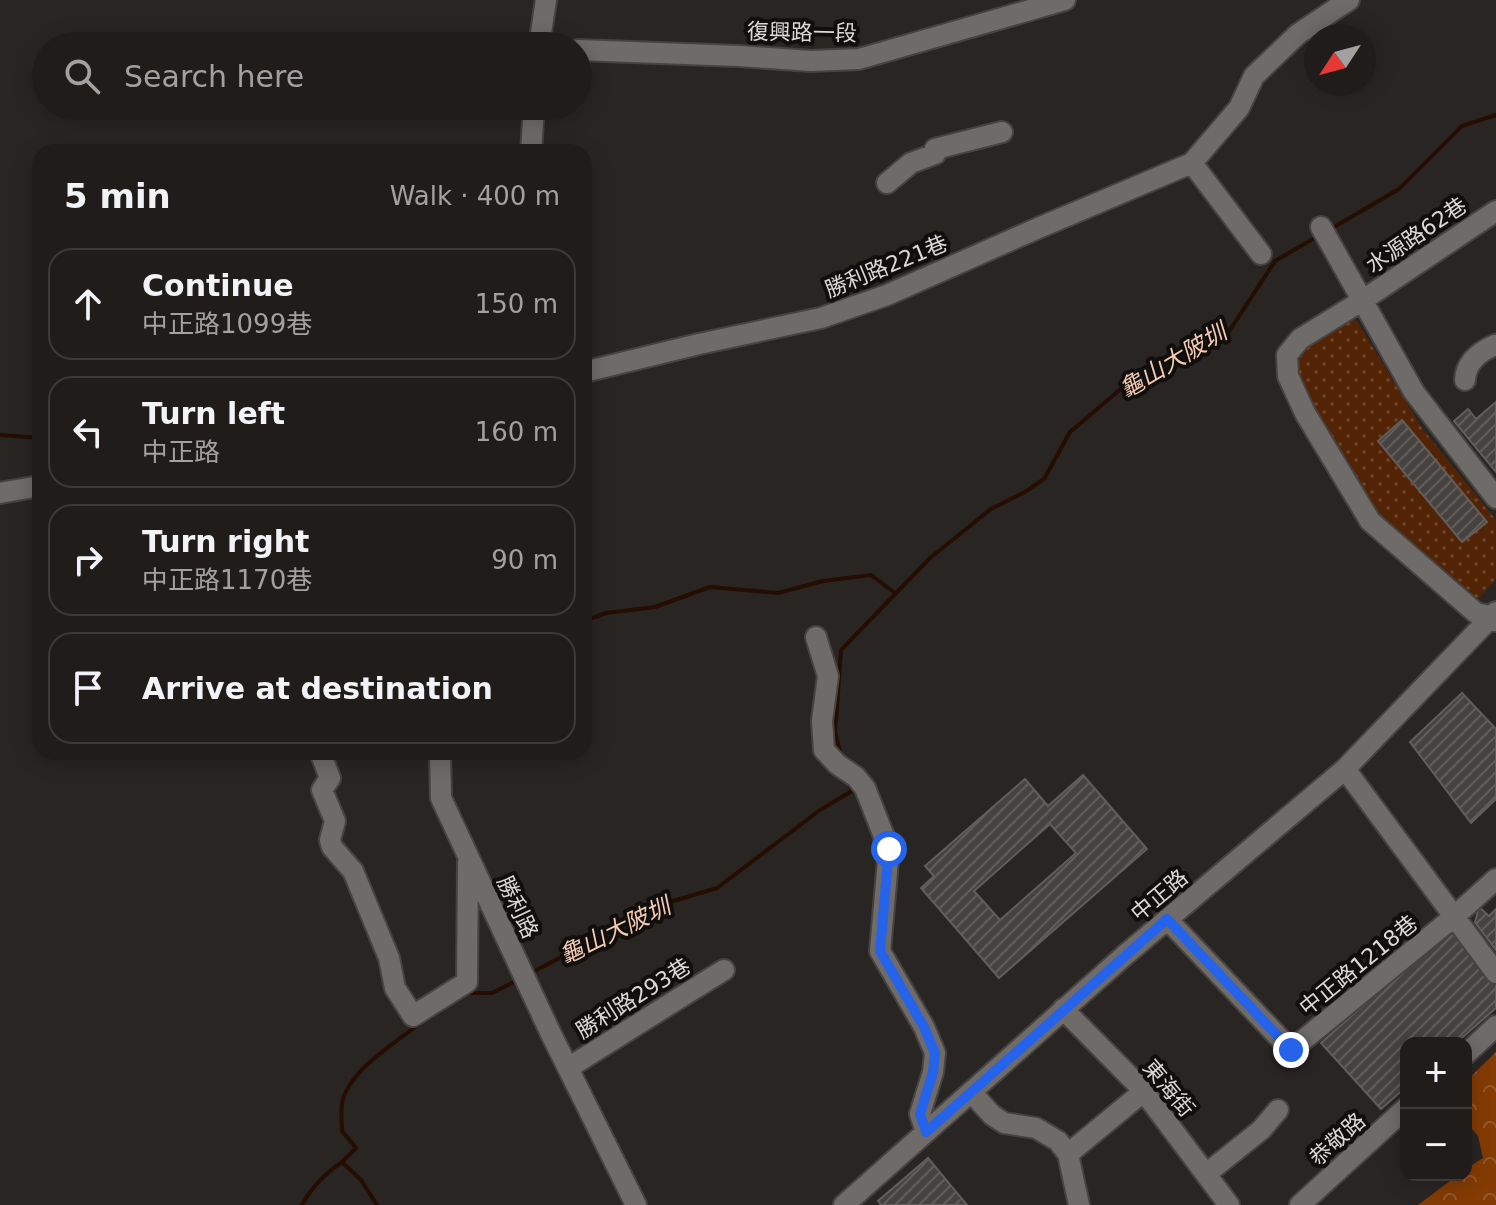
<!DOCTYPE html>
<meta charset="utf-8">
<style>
body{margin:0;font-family:"DejaVu Sans","Noto Sans TC",sans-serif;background:#272523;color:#f1f3f6}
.controls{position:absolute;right:24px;bottom:24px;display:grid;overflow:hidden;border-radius:16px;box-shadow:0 4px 20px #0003}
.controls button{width:72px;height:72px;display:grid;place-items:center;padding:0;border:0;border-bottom:2px solid #3c3a39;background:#1f1c1a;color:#f1f3f6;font:40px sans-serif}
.compass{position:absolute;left:1304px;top:24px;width:72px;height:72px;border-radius:50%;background:#1f1c1a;box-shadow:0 4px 20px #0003;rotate:234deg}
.stop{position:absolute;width:24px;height:24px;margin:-18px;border:6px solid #2563eb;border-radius:50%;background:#fff}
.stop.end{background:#2563eb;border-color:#fff;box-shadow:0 2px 8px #0008}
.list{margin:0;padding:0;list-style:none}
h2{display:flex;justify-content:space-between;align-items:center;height:104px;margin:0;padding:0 32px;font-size:34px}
h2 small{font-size:26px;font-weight:400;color:#a1a1a2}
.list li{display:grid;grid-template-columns:52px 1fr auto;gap:24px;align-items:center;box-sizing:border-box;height:112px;margin:0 16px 16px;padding:0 16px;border:2px solid #3c3a39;border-radius:24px}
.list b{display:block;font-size:30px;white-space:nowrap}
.list p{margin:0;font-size:26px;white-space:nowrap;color:#a1a1a2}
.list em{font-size:26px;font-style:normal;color:#a1a1a2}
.icon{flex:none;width:44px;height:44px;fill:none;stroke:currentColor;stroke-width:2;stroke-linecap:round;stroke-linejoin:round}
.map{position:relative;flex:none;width:1496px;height:1205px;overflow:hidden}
.search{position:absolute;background:#1f1c1a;box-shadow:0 4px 20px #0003;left:32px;top:32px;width:560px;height:88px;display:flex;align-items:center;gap:20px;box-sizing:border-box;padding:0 28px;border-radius:44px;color:#a1a1a2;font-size:30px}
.panel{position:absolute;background:#1f1c1a;box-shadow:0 4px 20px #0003;left:32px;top:144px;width:560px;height:616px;border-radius:24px}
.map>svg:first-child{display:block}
</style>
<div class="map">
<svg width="1496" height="1205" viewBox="0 0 1496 1205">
<defs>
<pattern id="forest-crowns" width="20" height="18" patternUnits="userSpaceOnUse" patternTransform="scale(2)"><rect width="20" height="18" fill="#843b04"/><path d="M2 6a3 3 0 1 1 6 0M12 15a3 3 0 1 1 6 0" fill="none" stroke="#955728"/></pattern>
<pattern id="park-dots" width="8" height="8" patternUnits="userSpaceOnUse" patternTransform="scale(2)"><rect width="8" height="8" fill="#522405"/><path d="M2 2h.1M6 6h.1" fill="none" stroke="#6a4329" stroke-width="1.8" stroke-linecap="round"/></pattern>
<pattern id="building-hatch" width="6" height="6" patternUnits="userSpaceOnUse" patternTransform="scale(2)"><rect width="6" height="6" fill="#464240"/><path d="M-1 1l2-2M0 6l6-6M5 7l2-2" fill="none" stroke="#605d5b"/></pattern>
</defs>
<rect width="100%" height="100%" fill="#292523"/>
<path fill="url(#forest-crowns)" d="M1496 1052V1205H1418L1458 1175H1466V1169L1483 1158 1478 1136 1466 1122V1081Z"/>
<path fill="url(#park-dots)" d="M1352 319 1357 321 1422 428 1496 520V579L1475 603 1382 530 1290 383 1293 359 1346 320Z"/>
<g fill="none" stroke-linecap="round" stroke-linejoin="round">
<path stroke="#250d02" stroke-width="4" d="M1329 230 1399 189 1462 126 1496 115
M0 435 40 438
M584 621 606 613 655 607 710 587 778 593 823 581 871 575 895 593
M841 755 835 733 841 650 930 558 991 509 1025 492 1044 479 1070 432 1129 382 1228 333 1275 261 1318 236
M531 973 660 905 717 888 820 810 852 791 849 783
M464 993H492L520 979
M342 1162 356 1148 342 1131C342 1121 340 1109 343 1099 353 1067 399 1040 425 1020
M302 1205C311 1188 326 1173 342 1162L361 1180 377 1205"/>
</g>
<path fill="url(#building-hatch)" stroke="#615d5b" stroke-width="2" fill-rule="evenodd" d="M1496 402V472L1454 421 1468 409 1476 419Z
M1402 420 1487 522 1462 542 1378 441Z
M1462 693 1496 729V799L1471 823 1410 742Z
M1083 775 1147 849 999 978 921 888 934 876 925 866 1025 779 1048 806ZM1050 824 1076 853 1000 920 974 891Z
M1479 907 1489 916 1496 909V950L1475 922Z
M1455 924 1496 982V1008L1456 1043H1406V1087L1381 1109 1321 1043Z
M928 1158 967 1205H881L878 1201Z"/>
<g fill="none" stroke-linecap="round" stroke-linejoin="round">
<defs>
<path id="minor" d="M539 46 546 0
M578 50 739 56 811 61 859 59 1065 0
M531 152 534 106
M887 183 911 163 935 154V149L1002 132
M1496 211 1363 300 1300 339 1287 355 1288 376 1305 413 1370 521 1476 613 1492 617 1496 621
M1321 227 1414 392 1496 498
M1261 254 1192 163 1239 108 1254 76 1298 34 1349 0
M584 372 699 344 821 318 887 295 1036 229 1192 163
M1465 380C1466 362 1479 352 1495 345L1496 346
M0 493 40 486
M816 637 828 676 822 721 824 750 837 764 856 777 865 788 889 849 880 951 924 1027 935 1053 933 1072 920 1114 926 1132
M320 752 330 778 322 790 335 821 330 840 332 847 353 871 389 958 395 988 413 1016 467 982 468 862
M440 752 441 798 551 1034 636 1205
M1345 769 1496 973
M1167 919 1291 1050 1455 916 1496 879
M1063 1009 1142 1089 1229 1205
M1466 1054 1496 1026
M568 1068 724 970
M971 1092 992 1115 1004 1123 1036 1128 1058 1141 1068 1154 1079 1205
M1068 1154 1137 1097 1142 1089
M1206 1174 1261 1130 1278 1110
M844 1205 1124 956 1345 769 1496 612
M1300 1205 1406 1108"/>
</defs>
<use href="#minor" stroke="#464342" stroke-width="24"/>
<use href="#minor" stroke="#6f6b69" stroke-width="20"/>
</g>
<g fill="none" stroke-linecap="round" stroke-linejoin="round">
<path stroke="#2563eb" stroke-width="10" d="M889 849 880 951 924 1027 935 1053 933 1072 920 1114 926 1132 1167 919 1291 1050"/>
</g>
<g text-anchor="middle" stroke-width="8" stroke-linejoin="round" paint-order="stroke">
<g font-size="22" fill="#dbd8d7" stroke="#100f0e">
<text transform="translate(802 32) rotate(1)" y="8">復興路一段</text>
<text transform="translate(1416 235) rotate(-34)" y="8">水源路62巷</text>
<text transform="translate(886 266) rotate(-22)" y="8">勝利路221巷</text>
<text transform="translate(1159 895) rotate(-40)" y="8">中正路</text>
<text transform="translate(518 907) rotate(65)" y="8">勝利路</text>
<text transform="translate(1358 965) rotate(-39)" y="8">中正路1218巷</text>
<text transform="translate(633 998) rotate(-32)" y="8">勝利路293巷</text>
<text transform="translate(1169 1088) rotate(50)" y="8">東海街</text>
<text transform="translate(1337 1139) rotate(-42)" y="8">恭敬路</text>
</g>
<g font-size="24" font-style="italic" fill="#f5cab3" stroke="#100f0e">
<text transform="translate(1173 361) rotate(-31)" y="8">龜山大陂圳</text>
<text transform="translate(615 931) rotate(-26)" y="8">龜山大陂圳</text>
</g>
</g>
</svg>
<div class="controls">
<button>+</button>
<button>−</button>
</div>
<svg class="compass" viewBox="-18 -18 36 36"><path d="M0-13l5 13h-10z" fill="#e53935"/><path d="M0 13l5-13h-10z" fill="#a1a1a2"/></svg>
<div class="stop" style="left:889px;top:849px"></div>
<div class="stop end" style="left:1291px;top:1050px"></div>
<div class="search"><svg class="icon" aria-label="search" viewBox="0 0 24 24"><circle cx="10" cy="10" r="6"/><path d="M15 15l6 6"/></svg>Search here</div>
<section class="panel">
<h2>5 min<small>Walk · 400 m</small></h2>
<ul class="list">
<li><svg class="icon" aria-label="ahead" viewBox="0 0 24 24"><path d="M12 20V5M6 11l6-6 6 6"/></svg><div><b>Continue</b><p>中正路1099巷</p></div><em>150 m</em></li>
<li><svg class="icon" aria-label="left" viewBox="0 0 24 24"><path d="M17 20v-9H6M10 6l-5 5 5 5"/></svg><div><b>Turn left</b><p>中正路</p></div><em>160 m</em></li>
<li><svg class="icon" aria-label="right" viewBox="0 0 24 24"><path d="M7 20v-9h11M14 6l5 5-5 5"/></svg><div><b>Turn right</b><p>中正路1170巷</p></div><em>90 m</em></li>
<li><svg class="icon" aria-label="arrive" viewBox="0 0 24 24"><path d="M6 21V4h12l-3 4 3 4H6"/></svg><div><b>Arrive at destination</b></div></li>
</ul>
</section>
</div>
